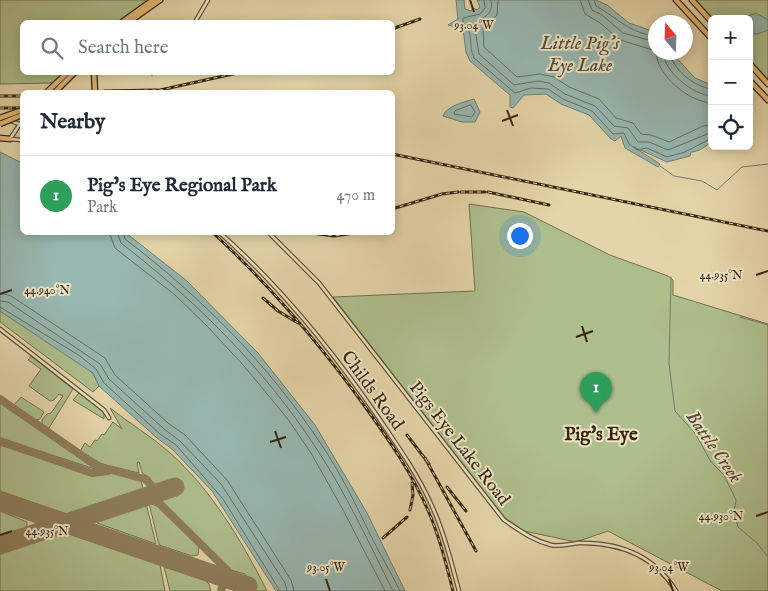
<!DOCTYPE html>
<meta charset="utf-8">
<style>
body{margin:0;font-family:"IM FELL English",serif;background:#f2f2f3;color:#1f2937}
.controls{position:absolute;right:15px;top:15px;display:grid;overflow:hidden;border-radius:8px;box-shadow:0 2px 12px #0003}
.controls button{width:45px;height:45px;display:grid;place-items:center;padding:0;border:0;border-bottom:1px solid #e0e1e3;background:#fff;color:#1f2937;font:25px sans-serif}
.compass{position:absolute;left:648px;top:15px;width:45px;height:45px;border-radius:50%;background:#fff;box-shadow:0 2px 12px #0003;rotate:341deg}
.you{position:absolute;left:519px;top:235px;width:18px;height:18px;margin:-12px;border:4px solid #fff;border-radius:50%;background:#1a73e8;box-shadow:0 0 0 8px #1a73e833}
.badge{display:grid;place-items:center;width:32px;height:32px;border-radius:50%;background:#1a73e8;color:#fff;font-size:16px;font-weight:700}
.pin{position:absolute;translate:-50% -41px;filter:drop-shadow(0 1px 2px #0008)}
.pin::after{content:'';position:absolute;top:26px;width:18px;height:15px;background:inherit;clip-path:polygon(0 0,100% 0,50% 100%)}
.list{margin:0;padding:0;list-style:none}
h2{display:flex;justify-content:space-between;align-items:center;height:65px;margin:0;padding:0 20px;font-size:21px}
h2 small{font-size:16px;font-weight:400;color:#747a83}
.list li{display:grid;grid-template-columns:32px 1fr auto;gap:15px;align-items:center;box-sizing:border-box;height:80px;padding:0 20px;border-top:1px solid #e0e1e3}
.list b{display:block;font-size:19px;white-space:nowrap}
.list p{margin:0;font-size:16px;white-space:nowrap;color:#747a83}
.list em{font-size:16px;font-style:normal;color:#747a83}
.icon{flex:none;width:28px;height:28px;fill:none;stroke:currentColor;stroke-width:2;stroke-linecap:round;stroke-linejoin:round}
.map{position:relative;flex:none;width:768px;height:591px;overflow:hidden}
.search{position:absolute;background:#fff;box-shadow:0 2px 12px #0003;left:20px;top:20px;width:375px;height:55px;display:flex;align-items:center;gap:12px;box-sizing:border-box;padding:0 18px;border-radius:8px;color:#747a83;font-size:19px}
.panel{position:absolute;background:#fff;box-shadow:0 2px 12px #0003;left:20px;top:90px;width:375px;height:145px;border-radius:8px}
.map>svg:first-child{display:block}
</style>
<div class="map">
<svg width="768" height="591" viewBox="0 0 768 591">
<rect width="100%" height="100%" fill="#e4d5a8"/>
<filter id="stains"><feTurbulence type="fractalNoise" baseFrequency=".004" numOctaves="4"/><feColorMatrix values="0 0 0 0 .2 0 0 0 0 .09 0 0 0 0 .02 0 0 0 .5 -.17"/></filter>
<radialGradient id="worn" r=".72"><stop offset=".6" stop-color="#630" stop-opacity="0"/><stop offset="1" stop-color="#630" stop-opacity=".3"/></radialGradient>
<path fill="#aebe8c" stroke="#72724e" d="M0 0H150L119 22H22V72L65 73 54 83 0 84Z
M692 0H768V86L749 65V19H712Z
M469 204 524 212 610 255 668 276 673 280V295L768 324V591H722L608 531 576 542 524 531 504 517 333 297 475 291Z
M0 311 77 360 93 373 99 386 93 392 0 322Z
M31 356 73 389 49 428 42 424V420L47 414 51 413 63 396 59 394 54 400 50 401 29 386 41 369 28 360Z
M79 393 104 412V419L73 400Z
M21 397 44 412 40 419 35 420 14 405Z
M0 403 95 469 0 438Z
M110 408C129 423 151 436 169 452 211 489 242 541 267 591H239L242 586 248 587 249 583 244 580 245 574 231 570 159 499 177 493 173 481 155 487 150 478 142 473 139 462 137 463 139 473 102 464 80 451 85 443 90 447 95 440 97 441 102 434 104 435 113 422 122 429Z
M0 445 90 475 113 473 141 480 143 489 142 491 74 514H67L0 491Z
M146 503 156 544 97 523 98 519Z
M149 503 157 506 199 546 198 555 192 556 159 545Z
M0 511 27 522V527L23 531 0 538Z
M60 531 160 565 165 591H0V551Z
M164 567 205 580 209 584 211 591H170Z"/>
<path fill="#97b7b0" stroke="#717d70" d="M456 0H464L465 9 471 11 473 8 477 10 480 7 477 0H596L607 5 629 23 655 32 656 52 672 53 695 78 712 85V140C708 146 698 152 691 152L690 156 667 162 634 147 660 164 658 167 625 148 621 136 615 141 611 139 589 115 561 104 546 94 524 95 513 108 510 107V95L470 61 466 52 463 29 448 25 458 19Z
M756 13 768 20V30L758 34 749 33V19H741Z
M474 99 480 112 475 122H462L443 116C447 106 461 103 474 99Z
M0 152 22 163V232L126 233 187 281 258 353 315 425 367 513 405 591H276L212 491 172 449 157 438 99 386 93 373 0 311Z"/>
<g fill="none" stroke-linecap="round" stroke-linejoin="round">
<path stroke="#676f60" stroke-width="1" d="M484 0 485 8 480 14 463 18V22C474 30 468 46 474 58L515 93 531 88 548 89 563 99 592 111 613 134 624 133 629 144 637 150 647 148 667 157 685 152 712 138
M491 0C494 15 484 17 474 23L479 54 514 85 538 81 549 83 565 94 595 106 614 126 628 128 638 142H649L668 150 712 132
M498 0 497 15 483 28 484 47 517 77 540 74 554 77 569 87 599 99 616 118 633 123 641 134 651 135 669 142 703 126 712 125
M580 0 585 14 599 22 620 40 656 51
M588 0 592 10 602 15 623 33 656 42
M594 0 596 6C618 18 628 33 656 36
M656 52C657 76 689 102 712 103
M663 52C664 72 693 95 712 96
M670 52C672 70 695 87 712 89
M471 105 475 112 472 117 454 114 455 111Z
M109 232 115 248 175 295 206 325 244 366 287 418 311 453 342 508 385 591
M117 232 121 243C196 301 264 368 316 448 346 493 369 543 393 591
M123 232 125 239C201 297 268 364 321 444 340 472 355 503 370 534 379 553 391 572 400 591
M0 293 11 296 105 358 115 375 168 423 185 435 227 480 291 580 294 591
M0 301 8 302 100 364 109 379 164 429 180 441 221 484 285 583 287 591
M0 307 80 356 96 369 104 383 160 434 176 445 223 499 280 591"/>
<path stroke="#717d70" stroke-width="1" d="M660 166 674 176 702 181 717 190 742 167 768 164
M671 277 669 364 675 411 695 433 711 462 724 475 736 500 734 513 738 527 757 543 768 557
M740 317 768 325"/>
<path stroke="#8e7e5c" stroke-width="8" d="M0 399 97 466 145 479 151 485 156 500 228 571 221 591
M0 441 92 473 108 471"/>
<path stroke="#8e7e5c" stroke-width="19" d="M0 501 248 586
M0 545 175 487"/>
<defs>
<path id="minor" d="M195 22 208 0
M152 73 153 72
M11 121 22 125
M20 124 10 139 22 140
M219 232C280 286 332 350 378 417 397 445 417 473 431 504 444 532 451 561 459 591
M268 232 319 283 504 520C519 530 532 540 551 545 559 547 569 544 578 543 618 542 654 555 676 591
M0 329 104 410 109 418"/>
<path id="highway" d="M676 0 712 39
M692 0 712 22
M122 22 153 0
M129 22 160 0
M749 63 768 84
M94 72 95 92
M749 80 768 100
M47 92 68 72
M55 92 75 72
M0 138 10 139"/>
</defs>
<use href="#minor" stroke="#625236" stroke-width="5"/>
<use href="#highway" stroke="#372710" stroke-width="7"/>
<use href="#minor" stroke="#ede4c6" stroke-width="2.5"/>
<use href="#highway" stroke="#e2ba74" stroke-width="4.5"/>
<defs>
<path id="rail" d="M392 29 420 19
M104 91 157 90
M151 92 242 72
M0 96H22
M0 108H22
M392 154 768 231
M461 192H485
M488 192 549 205
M392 209 442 194 458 192
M212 232C270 285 320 344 366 408 389 440 411 472 427 508 439 535 446 563 453 591
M304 232 334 236 361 232
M263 298 278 311 298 323
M407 435 429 464
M425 458 476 551
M447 487 466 511
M410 510 413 495 412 483
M383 538 407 517"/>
</defs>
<use href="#rail" stroke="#372710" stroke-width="3"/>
<use href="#rail" stroke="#ede4c6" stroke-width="1" stroke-dasharray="4" stroke-linecap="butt"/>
<defs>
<path id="highway-bridge" d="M0 118 22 110
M0 124 22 115"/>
</defs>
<use href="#highway-bridge" stroke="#372710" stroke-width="7" stroke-linecap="butt"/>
<use href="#highway-bridge" stroke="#e2ba74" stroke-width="4.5"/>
</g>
<path fill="none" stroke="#372710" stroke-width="2" d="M470 0 474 12M507 110 513 126M502 121 518 115M756 275 768 271M0 294 12 290M582 326 587 342M576 337 593 331M275 431 281 448M270 442 286 437M756 516 768 512M0 535 12 531M326 579 330 591M669 579 673 591"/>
<g text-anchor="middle" stroke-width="4" stroke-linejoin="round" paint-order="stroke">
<g font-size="18" fill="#372710" stroke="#ede4c6">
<text transform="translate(373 390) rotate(54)" y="6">Childs Road</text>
<text transform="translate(460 443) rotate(52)" y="6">Pigs Eye Lake Road</text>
</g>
<g font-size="19" font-style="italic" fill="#4f4b38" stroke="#ede4c6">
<text x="580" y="49">Little Pig's<tspan x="580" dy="22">Eye Lake</tspan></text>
<text transform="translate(715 446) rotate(55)" y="7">Battle Creek</text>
</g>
<g font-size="19" font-weight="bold" fill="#372710" stroke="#ede4c6">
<text x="601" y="440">Pig's Eye</text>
</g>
</g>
<g font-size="12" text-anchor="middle" fill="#372710" stroke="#ede4c6" stroke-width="4" stroke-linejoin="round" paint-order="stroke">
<text x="474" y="29">93.04°W</text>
<text x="721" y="279">44.935°N</text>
<text x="47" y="294">44.940°N</text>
<text x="721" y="520">44.930°N</text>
<text x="47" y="535">44.935°N</text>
<text x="326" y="571">93.05°W</text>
<text x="669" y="571">93.04°W</text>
</g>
<rect width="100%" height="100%" filter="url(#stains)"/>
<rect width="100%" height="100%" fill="url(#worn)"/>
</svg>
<div class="controls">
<button>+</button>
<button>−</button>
<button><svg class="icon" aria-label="locate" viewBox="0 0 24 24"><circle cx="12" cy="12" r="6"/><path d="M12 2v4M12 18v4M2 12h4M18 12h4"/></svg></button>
</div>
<svg class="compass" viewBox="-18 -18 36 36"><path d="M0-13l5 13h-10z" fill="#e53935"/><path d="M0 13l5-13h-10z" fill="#747a83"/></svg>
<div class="you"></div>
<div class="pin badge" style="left:596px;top:413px;background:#2e9e5b">1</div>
<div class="search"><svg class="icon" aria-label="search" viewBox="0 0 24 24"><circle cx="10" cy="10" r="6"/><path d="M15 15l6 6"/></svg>Search here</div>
<section class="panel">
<h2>Nearby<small></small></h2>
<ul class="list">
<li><span class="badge" style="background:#2e9e5b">1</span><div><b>Pig's Eye Regional Park</b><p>Park</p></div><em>470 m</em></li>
</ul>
</section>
</div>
